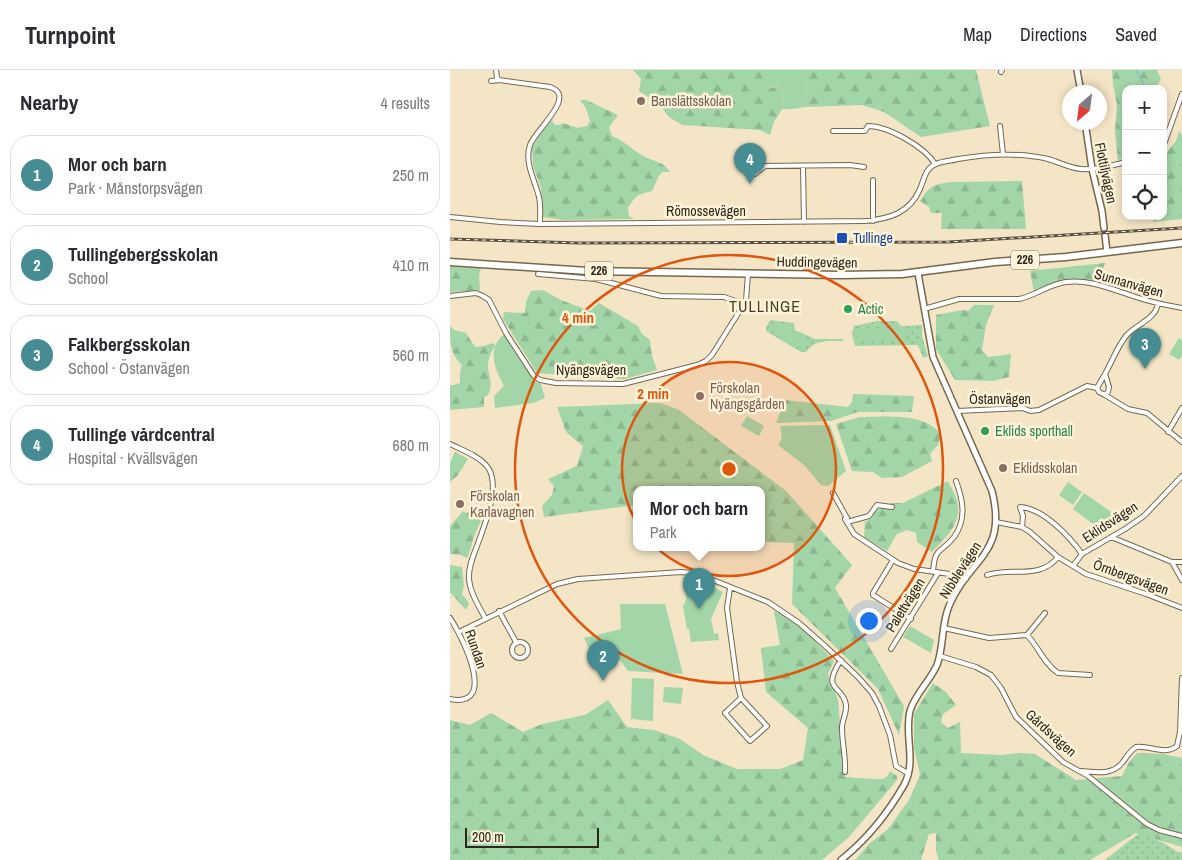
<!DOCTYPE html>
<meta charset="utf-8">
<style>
body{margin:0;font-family:"Archivo Narrow",sans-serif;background:#f2f2f3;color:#2b2b33}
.controls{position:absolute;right:15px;top:15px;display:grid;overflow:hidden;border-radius:10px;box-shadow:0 2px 8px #0003}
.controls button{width:45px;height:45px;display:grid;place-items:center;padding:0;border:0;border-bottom:1px solid #e1e1e2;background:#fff;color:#2b2b33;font:25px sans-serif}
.compass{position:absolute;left:612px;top:15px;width:45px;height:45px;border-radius:50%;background:#fff;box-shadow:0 2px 8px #0003;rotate:208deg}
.scale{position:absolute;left:15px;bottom:12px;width:134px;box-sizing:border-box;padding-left:5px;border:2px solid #2d271b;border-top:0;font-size:14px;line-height:18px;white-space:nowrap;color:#2d271b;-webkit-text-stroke:4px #fff3da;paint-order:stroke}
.you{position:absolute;left:418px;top:550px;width:18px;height:18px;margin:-12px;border:4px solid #fff;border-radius:50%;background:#1a73e8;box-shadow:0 0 0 8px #1a73e833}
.badge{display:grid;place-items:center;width:32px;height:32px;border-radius:50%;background:#458d93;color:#fff;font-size:16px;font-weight:700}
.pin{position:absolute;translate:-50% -41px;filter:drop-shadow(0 1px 2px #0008)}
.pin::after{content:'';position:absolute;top:26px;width:18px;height:15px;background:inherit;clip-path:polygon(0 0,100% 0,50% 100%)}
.popup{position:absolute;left:183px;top:416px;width:132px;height:65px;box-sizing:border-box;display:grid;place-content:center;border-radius:10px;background:#fff;filter:drop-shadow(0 1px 4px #0005);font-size:16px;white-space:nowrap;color:#7c7c81}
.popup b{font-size:19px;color:#2b2b33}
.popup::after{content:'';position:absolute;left:50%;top:100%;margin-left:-10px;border:10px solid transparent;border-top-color:#fff}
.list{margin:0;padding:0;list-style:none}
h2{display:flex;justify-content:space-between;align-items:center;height:65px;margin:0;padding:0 20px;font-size:21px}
h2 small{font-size:16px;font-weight:400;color:#7c7c81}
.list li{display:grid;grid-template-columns:32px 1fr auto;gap:15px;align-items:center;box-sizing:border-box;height:80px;margin:0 10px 10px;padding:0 10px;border:1px solid #e1e1e2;border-radius:20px}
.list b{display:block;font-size:19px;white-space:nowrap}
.list p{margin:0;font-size:16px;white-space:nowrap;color:#7c7c81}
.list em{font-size:16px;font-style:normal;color:#7c7c81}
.icon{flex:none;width:28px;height:28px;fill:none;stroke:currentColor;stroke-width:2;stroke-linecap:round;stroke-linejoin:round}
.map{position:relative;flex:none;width:732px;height:790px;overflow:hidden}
header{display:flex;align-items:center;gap:30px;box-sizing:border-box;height:70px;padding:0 25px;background:#fff;border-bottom:1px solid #e1e1e2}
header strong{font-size:24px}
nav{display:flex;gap:28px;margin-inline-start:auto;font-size:18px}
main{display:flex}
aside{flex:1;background:#fff}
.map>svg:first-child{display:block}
</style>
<header>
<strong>Turnpoint</strong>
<nav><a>Map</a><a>Directions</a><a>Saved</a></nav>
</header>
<main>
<aside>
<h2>Nearby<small>4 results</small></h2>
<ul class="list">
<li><span class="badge">1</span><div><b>Mor och barn</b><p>Park · Månstorpsvägen</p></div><em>250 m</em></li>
<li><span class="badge">2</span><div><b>Tullingebergsskolan</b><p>School</p></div><em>410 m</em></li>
<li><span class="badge">3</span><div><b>Falkbergsskolan</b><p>School · Östanvägen</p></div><em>560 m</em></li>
<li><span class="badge">4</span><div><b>Tullinge vårdcentral</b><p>Hospital · Kvällsvägen</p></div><em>680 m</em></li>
</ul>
</aside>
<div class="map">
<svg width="732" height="790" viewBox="0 0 732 790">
<defs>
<pattern id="grass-dots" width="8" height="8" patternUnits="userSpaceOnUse" patternTransform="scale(1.25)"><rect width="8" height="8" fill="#a2d5a8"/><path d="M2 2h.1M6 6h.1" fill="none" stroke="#8cb790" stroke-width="1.8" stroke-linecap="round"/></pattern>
<pattern id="forest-firs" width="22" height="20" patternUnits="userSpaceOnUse" patternTransform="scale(1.25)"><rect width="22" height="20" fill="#a2d5a8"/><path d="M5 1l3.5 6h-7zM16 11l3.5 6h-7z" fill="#8cb790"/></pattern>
</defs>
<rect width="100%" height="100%" fill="#f4e5c6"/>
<path fill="url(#grass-dots)" d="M320 250 344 253 345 260 365 269H393V271C378 271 365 269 356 282H351L316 261V258Z
M427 251H447L451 256 472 255V266L478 286 473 288 468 275 405 276 402 264 404 256Z
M689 763 710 771 728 782H732V790H655Z"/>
<path fill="url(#forest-firs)" d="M183 0H311L314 18 333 17 332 39 324 52 320 65 310 60 232 55 219 47 208 33 189 21 191 9Z
M358 0H526L540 56 471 67 434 42 412 35 355 37 358 15Z
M662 0H707L711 9 705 19H676V88L668 90 665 62 667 34 663 15Z
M130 30H136L168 45 159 57 162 66C174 71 182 79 193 86 202 91 215 92 220 102H212C205 110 207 113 202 121 187 125 187 124 178 138L179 146 184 149 113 150 93 147 91 118 83 96 82 78 89 65 104 47 102 51 105 55H109L113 53 128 58 137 56 140 51 136 38Z
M729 61 732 65V149L703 152V146H713V87L726 71Z
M572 111 576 159H491L492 143H481L479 137 470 131C481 115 482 115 501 112Z
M655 193 649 213C621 206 610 211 584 222L580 201Z
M0 195 31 197 29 206 30 220 0 222Z
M93 220 111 230 140 241 149 233 188 256 192 264 200 270 202 286 207 300 175 309 87 303 53 249 54 242 75 243 76 231 81 221Z
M524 235H544L536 255 532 280 538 287 561 284 559 307 543 311 505 310 486 279V245L513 240 518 241Z
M0 256 4 260 16 263 25 277 34 276 44 273 45 276C41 282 38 288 38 296 38 308 44 312 38 325L34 327V337L0 340V316L10 313V303L12 295C0 284 0 272 0 256Z
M403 324 464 326 462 342H408L381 351 326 353 335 330 398 337 402 332Z
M210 333 229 340 336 421 402 495 385 518 454 636 449 665 428 619 342 534 344 473 312 472V420H186V435L94 447 92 436 102 425 104 416 98 409 127 396 133 376 116 362 107 337Z
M410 347C434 347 476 342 491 365L488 375 480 384 482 391 452 407 432 408 423 402 402 401 386 354Z
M5 382 18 389 8 405 0 412V393Z
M498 411C501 418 508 428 508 436 510 455 494 470 482 482L467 472 466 463 457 460 447 464 437 481 414 467 415 452 422 448 425 441 431 438 442 433H453Z
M26 438 31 452C24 461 22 477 17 488L11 485 0 484V456L13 441 16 443Z
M0 495 12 497 14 516 12 524 19 533 16 540 0 522Z
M324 541C348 550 367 574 384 591L378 604 388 630 395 707C403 707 431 711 435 708 436 708 440 702 440 701L447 706V710L399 767 372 790H0V650L20 655 41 643 73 662 92 654 135 645 158 630 177 657 204 660 230 669 253 685 287 699H330L353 690 358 658 316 622 311 578 330 575Z
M483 613 496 622 506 635 493 644 491 652 498 658 510 652 511 683 552 685 568 683 585 684 626 710 672 706 678 694 687 683 713 684 732 688V777L686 763 640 790H489L486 781V763L479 764 471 790H405L419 774 438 759 459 730 470 705 464 677V644Z"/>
<path fill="#a2d5a8" d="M311 0H358V15L355 37C347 38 341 40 332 39L333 17 313 18Z
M322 254 340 256 341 262 360 271 354 278H351L320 259Z
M450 256 453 257 455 263 454 271 408 272 406 268C417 251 431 265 450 256Z
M56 263 84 306 83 308 85 312 91 314 95 328 83 333 45 338 44 326 54 316C44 298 36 277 56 263Z
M729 268 732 270V286L729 290 719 284Z
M297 346 314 356 309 366 291 356Z
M380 355 396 401 378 416 371 415 354 395 328 375 332 368 330 356Z
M618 412 632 422 623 435 609 425Z
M634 423 667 446 655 463 623 439Z
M232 507H243L273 522 261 549 264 564 268 563 269 570 241 572 239 559H237L233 536 236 530 237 521 240 519 239 511H234Z
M170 534H215L233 604 178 601 170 590 147 596 134 568 171 559Z
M460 556 484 570 481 583 453 567Z
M182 608 204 609 203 651 181 649Z
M214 617 233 618 231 634 213 632Z"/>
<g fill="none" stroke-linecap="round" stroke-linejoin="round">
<path stroke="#65bfd0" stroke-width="1" d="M686 0 696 19"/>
<defs>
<path id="minor" d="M46 0 47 8 49 10
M551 2 552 0
M41 11 49 10 100 17C128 26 85 60 80 75 74 93 85 110 89 127 91 136 90 145 90 154
M550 56 553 84
M383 61H415L418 56C438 56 475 77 485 94
M713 77 732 24
M315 96 305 104H298L296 98 300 96 400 95 414 97
M353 96 354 152
M0 147 50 152 90 154 415 151C439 149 460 143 470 119 474 110 475 98 486 94 492 91 501 91 508 89 538 84 568 82 598 89 609 92 619 98 631 99 646 100 661 96 676 92
M423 151V110
M88 204 146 209 211 226 274 227 294 234
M0 226 26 223 33 226 39 230 56 263 84 306 90 310 106 313 173 314 247 295 256 291 262 285 296 231 298 203
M474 239 509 229H569C585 226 599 214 616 212 639 209 661 219 683 226 699 232 715 235 732 238
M647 318 649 322 655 325 658 322 659 317 655 304C662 292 667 277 676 266 686 254 705 250 708 234
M655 325 678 339 697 343 732 372
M507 341 573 338 580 341 589 340 637 316 647 318 655 304
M718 362 732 338
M0 374C12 380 27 385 36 395 53 413 34 456 27 476 23 486 18 498 19 509 20 523 29 536 35 548
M383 423 397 448 395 449 404 464 448 493 464 499 500 504 516 509
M397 452 419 446 427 435 442 437
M546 452 572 457 580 462 608 487 636 504 696 524 732 538
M572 457 573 446 570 437C593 438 620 467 632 484
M661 467 722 492 732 510
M443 490 423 523V525L461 549
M722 492H732
M623 496 632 484 675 459 694 446 732 406
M483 502C485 475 491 484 504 467 517 449 513 430 506 411
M537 505C562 497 590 510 608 487
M280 518 277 538 287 612 291 628 317 656 300 671 275 643 291 628
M49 541 66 572
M0 548C12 566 49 639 0 629
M494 558 539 568 577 565 595 543
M9 562 107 514 128 509 231 502 243 503 253 506 318 532 349 553 374 575 408 607 422 623 429 636 440 665 446 696 459 704
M577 565C588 576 594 594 608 603L640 605
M62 580a8 8 0 1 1 16 0a8 8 0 1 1-16 0Z
M441 579 488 503
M490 586 526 597 541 605 551 618 566 647 613 692 638 706 697 754 709 760 732 766
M391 590C370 622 393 614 396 635 397 643 392 650 392 658 392 673 396 687 395 702
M730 662 732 608
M631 701C646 702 662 706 673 692 677 686 680 681 686 677 700 675 715 686 727 676L730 662H732"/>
<path id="tertiary" d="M627 0 631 22
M635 52 642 99 652 141 654 158
M655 165 657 182
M391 790C416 770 438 743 454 715 467 691 454 667 460 641 465 624 480 611 487 595 494 577 491 555 499 536 519 488 558 485 542 421L483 287 468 203"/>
<path id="primary" d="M0 192 138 201 391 205 452 204 545 192 616 187 732 173"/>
</defs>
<use href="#minor" stroke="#75684d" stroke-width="6"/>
<use href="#tertiary" stroke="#75684d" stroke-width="8"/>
<use href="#primary" stroke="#75684d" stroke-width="9"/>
<use href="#minor" stroke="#fff" stroke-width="4"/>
<use href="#tertiary" stroke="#fff" stroke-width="5"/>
<use href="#primary" stroke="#fff" stroke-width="6"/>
<defs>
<path id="rail" d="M0 169 129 173 499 172 732 158"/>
</defs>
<use href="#rail" stroke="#585040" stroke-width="3"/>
<use href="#rail" stroke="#fff3da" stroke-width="1" stroke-dasharray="4" stroke-linecap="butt"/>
</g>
<circle cx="279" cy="399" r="107" fill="#df560d" fill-opacity=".12"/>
<g fill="none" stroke="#df560d" stroke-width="2.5">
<circle cx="279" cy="399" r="107"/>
<circle cx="279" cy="399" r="214"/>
</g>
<g fill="#8d6e63" stroke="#fff3da" stroke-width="2">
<circle cx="191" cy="31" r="5"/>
<circle cx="250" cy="326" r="5"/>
<circle cx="553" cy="398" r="5"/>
<circle cx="10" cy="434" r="5"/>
</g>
<rect fill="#1a4fb4" stroke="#fff3da" stroke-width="2" x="386" y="162" width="12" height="12" rx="2.5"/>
<g fill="#2e9e5b" stroke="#fff3da" stroke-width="2">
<circle cx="398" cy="239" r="5"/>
<circle cx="535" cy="361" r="5"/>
</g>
<g text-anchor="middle" stroke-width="5" stroke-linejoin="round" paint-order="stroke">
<g fill="#fff3da" stroke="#6c6454" stroke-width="1">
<rect x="561" y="180.5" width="28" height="19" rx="4"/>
<rect x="135" y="191.5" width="28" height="19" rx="4"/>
</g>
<g font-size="12" font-weight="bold" fill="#2d271b">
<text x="575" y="194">226</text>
<text x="149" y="205">226</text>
</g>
<g font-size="14" fill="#785e54" stroke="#fff3da" text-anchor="start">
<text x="201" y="36">Banslättsskolan</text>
<text x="260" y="323">Förskolan<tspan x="260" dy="16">Nyängsgården</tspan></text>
<text x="563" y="403">Eklidsskolan</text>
<text x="20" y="431">Förskolan<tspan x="20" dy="16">Karlavagnen</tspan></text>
</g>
<g font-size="14" fill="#2d271b" stroke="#fff3da">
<text transform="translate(656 103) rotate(78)" y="5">Flottiljvägen</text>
<text x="256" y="146">Römossevägen</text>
<text transform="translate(367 192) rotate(1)" y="5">Huddingevägen</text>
<text transform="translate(679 213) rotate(16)" y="5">Sunnanvägen</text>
<text x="141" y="305">Nyängsvägen</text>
<text x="550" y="334">Östanvägen</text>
<text transform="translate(660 452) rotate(-33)" y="5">Eklidsvägen</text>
<text transform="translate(510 500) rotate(-57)" y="5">Nibblevägen</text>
<text transform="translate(681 507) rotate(20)" y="5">Örnbergsvägen</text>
<text transform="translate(455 535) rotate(-58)" y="5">Palettvägen</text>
<text transform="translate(26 579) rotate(71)" y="5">Rundan</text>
<text transform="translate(601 663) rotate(42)" y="5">Gårdsvägen</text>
</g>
<g font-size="14" fill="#164399" stroke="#fff3da" text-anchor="start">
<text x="403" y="173">Tullinge</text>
</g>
<g font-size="14" fill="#27864d" stroke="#fff3da" text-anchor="start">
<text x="408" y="244">Actic</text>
<text x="545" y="366">Eklids sporthall</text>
</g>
<g font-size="16" letter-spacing="1" fill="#4b3e24" stroke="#fff3da">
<text x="315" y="242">TULLINGE</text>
</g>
</g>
<circle cx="279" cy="399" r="8" fill="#df560d" stroke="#fff3da" stroke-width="2.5"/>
<g font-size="15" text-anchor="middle" font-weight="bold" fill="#df560d" stroke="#fff3da" stroke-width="5" stroke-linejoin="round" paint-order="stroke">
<text x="128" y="253">4 min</text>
<text x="203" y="329">2 min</text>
</g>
</svg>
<div class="controls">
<button>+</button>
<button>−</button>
<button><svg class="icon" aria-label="locate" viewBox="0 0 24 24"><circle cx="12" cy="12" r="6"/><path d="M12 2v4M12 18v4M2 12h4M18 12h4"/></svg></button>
</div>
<svg class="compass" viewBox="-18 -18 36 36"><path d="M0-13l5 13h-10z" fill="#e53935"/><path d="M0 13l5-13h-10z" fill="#7c7c81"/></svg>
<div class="scale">200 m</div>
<div class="you"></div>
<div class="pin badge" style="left:249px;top:539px">1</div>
<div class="popup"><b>Mor och barn</b>Park</div>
<div class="pin badge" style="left:153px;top:611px">2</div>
<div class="pin badge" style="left:695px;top:299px">3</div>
<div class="pin badge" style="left:300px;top:114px">4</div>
</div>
</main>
